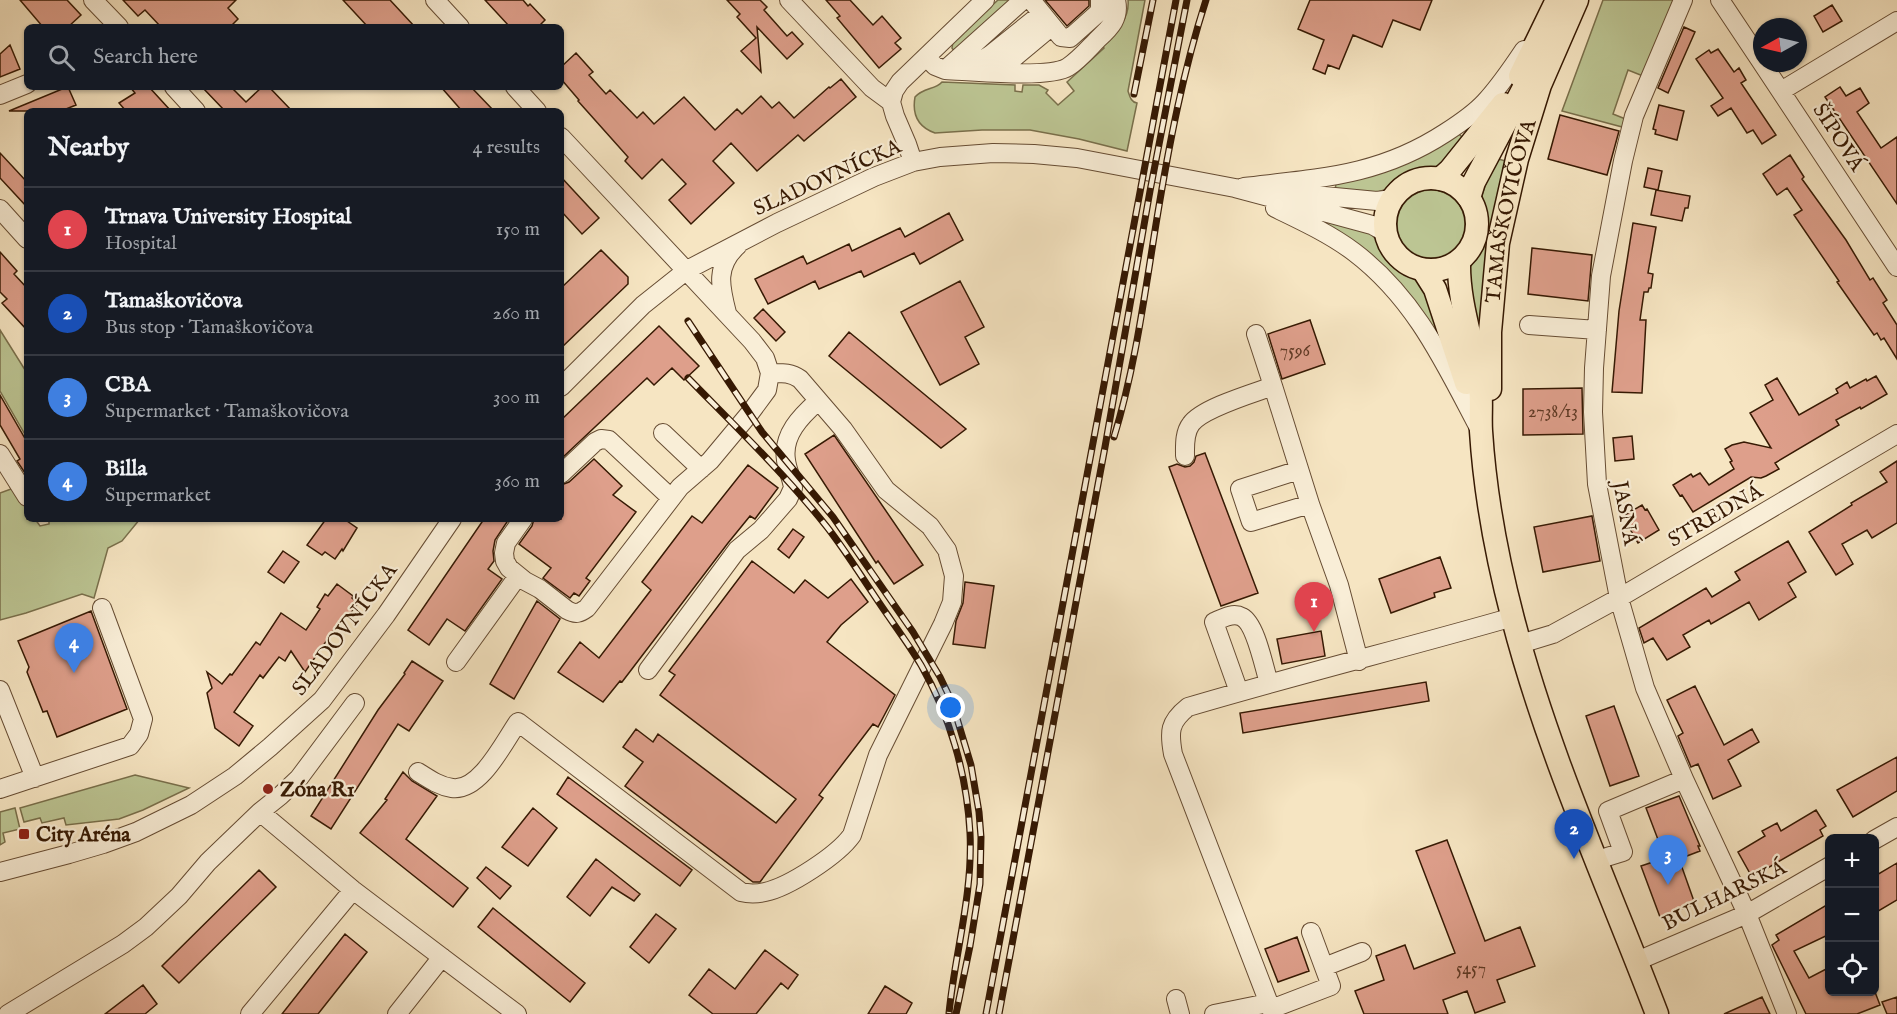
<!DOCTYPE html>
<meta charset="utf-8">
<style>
body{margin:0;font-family:"IM FELL English",serif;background:#20242c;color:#f1f3f6}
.controls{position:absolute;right:18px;bottom:18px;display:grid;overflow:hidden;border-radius:9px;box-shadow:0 2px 4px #0004}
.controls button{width:54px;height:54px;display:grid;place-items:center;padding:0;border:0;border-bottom:2px solid #363941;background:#171b24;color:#f1f3f6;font:30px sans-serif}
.compass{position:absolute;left:1753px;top:18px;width:54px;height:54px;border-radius:50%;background:#171b24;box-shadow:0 2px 4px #0004;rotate:262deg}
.you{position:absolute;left:951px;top:708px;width:21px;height:21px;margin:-15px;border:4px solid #fff;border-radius:50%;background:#1a73e8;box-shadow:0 0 0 9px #1a73e833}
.badge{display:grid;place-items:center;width:39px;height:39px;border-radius:50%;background:#c59692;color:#fff;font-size:20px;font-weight:700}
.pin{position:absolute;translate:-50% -50px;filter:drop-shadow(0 2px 3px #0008)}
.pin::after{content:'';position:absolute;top:32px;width:21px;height:18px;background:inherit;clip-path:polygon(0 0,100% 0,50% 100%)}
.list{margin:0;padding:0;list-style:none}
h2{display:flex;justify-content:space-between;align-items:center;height:78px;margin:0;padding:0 24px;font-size:26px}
h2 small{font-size:20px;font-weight:400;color:#9ea1a6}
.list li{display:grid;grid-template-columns:39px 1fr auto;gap:18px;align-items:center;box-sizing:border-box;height:84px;padding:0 24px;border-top:2px solid #363941}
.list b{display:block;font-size:22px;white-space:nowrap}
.list p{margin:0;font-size:20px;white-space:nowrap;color:#9ea1a6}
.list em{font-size:20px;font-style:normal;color:#9ea1a6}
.icon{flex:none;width:33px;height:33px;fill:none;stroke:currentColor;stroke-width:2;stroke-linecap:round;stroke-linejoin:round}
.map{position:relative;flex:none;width:1897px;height:1014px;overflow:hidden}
.search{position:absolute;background:#171b24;box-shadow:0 2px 4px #0004;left:24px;top:24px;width:540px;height:66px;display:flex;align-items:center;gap:15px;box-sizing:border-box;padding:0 21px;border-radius:9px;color:#9ea1a6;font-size:22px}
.panel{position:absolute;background:#171b24;box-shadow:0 2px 4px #0004;left:24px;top:108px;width:540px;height:414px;border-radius:9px}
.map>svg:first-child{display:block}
</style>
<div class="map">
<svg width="1897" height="1014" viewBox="0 0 1897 1014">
<rect width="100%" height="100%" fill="#f6e5c2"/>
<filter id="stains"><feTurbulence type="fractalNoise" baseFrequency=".00333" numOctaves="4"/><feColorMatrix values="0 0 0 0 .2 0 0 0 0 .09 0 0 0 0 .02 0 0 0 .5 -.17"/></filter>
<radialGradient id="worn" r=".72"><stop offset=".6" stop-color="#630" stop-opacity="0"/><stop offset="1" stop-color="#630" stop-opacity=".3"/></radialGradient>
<path fill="#bcc593" stroke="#796f4b" stroke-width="1.5" d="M998 0H1010L954 51 952 48 953 41Z
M1128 0H1145L1128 91C1130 97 1131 102 1137 103L1127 151 1079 139 1030 130H982L935 133C918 127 912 114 915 97 924 87 935 90 942 82L1015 85V91L1022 92 1023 85H1039L1048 90 1046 93 1058 105 1074 91 1067 82 1104 48 1102 44C1115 32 1130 20 1128 0Z
M1603 0H1678L1643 76 1628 70 1613 114 1628 120 1626 128 1562 111Z
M1458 133 1466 141 1436 169 1416 173 1406 177 1387 189 1378 192 1335 190 1336 184Z
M1494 158 1510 162 1485 327H1475L1468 271 1482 245 1485 233V220L1482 195Z
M1397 224a34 34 0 1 1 68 0a34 34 0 1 1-68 0Z
M1327 222 1367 231C1378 238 1380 248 1387 258 1395 269 1408 271 1418 279 1430 290 1437 320 1443 335L1437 338 1326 228Z
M0 330 27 373V438L0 391Z
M2 466 27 506V519H35L40 526 49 524V519H140L122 541 108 548 94 598 82 594 26 613 0 620V493L11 489Z
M135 775 189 788 143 810 119 819 66 825 64 818 42 823 40 818 24 822 20 808Z
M15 808 20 829 3 833 5 842 0 845V812Z"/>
<path fill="#de9f8b" stroke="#361903" stroke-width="1.5" d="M20 0H67L81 15 68 27H43Z
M123 0H236L228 8 238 19 230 27H161L145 10 138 16Z
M343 0H390L415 27H368Z
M485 0H523L528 6 530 4 545 20 538 27H510Z
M727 0H760L767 7 764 10 787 36 792 32 803 44 787 59 757 27 761 72 741 51 756 38 737 17 740 14Z
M826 0H850L873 25 882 16 901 38 895 43 901 49 879 68 837 18 840 16Z
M1045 0H1089V6L1067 26Z
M1310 0H1432L1420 30 1393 20 1382 47 1353 35 1339 69 1328 65 1325 74 1313 69 1324 40 1298 29Z
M1832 5 1842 21 1823 32 1814 16Z
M1684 27 1695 32 1668 93 1658 88Z
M10 45 20 69 0 77V54Z
M1718 49 1734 72 1739 68 1746 80 1741 83 1776 135 1762 144 1753 130 1747 133 1731 108 1718 116 1711 106 1723 98 1696 59 1709 50 1711 53Z
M576 53 593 72 589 75 606 94 610 90 637 118 643 112 654 124 684 97 715 130 737 109 742 114 761 96 772 108 779 102 794 118 829 87 830 88 841 79 856 97 804 141 798 135 757 171 731 143 713 161 734 183 691 224 669 200 686 184 662 159 642 179 625 161 628 157 578 101 579 100 561 79V67Z
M67 87H68L76 105 61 111H9Z
M130 87H149L171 111H126L119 103 135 93Z
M202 87H231L246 102 262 87H269L292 111H225Z
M441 87H471L494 111H462Z
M1840 87 1846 96 1860 88 1869 103 1857 112 1881 148 1897 137V204L1825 97Z
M1659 105 1684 111 1677 140 1655 134 1656 130 1653 129Z
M1560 115 1619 131 1607 175 1548 159Z
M0 153 27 182V207L0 178Z
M1790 155 1804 177 1802 179 1846 240 1870 280 1873 278 1887 300 1883 303 1897 325V359L1884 338 1881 340 1877 333 1874 335 1837 282 1839 281 1794 215 1802 210 1787 188 1777 195 1763 174Z
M1648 168 1662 171 1658 190 1644 187Z
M561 177 599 218 582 234 561 211Z
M1656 190 1690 196 1688 208H1685L1682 221 1651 215Z
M949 213 963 240 920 264 914 253 864 277 861 271 819 289 815 281 768 304 755 279 803 256 807 264 849 244 852 251 900 228 905 237Z
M1633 223 1656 227 1648 273 1653 274 1651 288H1649L1648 292H1644L1640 320H1646L1642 393 1612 392 1619 311Z
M1532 248 1592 255 1588 301 1528 294Z
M601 250 628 277V284L561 348V288Z
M0 252 17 271 14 274 27 288V330L2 303 7 299 0 292Z
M960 281 984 327 965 337 979 364 940 385 901 312Z
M763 309 785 332 776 341 754 318Z
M1310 320 1325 364 1282 379 1268 334Z
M659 326 699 366 684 380 672 368 654 385 647 378 561 459V420Z
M849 332 953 418 966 429 941 448 829 356Z
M1876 376 1887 394 1861 409 1860 407 1836 420 1839 425 1775 463 1779 469 1766 476 1761 478 1751 477 1693 512 1682 495 1680 496 1673 485 1691 474 1693 477 1700 473 1709 485 1734 469 1730 462 1732 461 1725 449 1732 445 1744 442 1771 448 1750 413 1773 400 1765 385 1777 378 1799 415 1838 393 1836 389 1847 382 1850 388 1866 379 1867 381Z
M1582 388 1583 434 1523 435V389Z
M0 395 27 442V476L17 461 20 459 0 425Z
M834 435 923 565 894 584 878 561 876 563 805 454Z
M1632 436 1634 459 1615 461 1613 438Z
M1205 453 1258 593 1221 606 1169 467 1177 464 1185 467 1190 466 1194 462 1196 456Z
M594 459 622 486 613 495 636 512 586 578 590 581 579 596 574 593 570 598 543 578 551 568 519 544 532 526 534 519H561V485L569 482Z
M1897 461V523L1872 538 1867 530 1842 544 1853 564 1836 575 1809 532 1852 505 1851 503 1887 482 1880 472Z
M748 465 778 488 755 519 750 516 728 543 622 682 620 681 603 702 558 672 580 642 599 658 651 590 642 582 692 516 702 523Z
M1642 505 1645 510 1647 509 1659 530 1638 543 1626 522 1628 521 1625 515Z
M1592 516 1600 561 1543 572 1534 527Z
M326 519H344L357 528 343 551 342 549 335 559 325 552 322 555 307 545Z
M484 519H509L495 540 493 551 494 561 488 569 502 579 465 631 447 619 429 645 408 630Z
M793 529 804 537 789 558 778 549Z
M1788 541 1806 572 1788 583 1796 597 1759 620 1749 602 1711 624 1709 620 1683 635 1690 647 1667 660 1653 638 1644 643 1639 628 1706 588 1712 597 1740 580 1735 572Z
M283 551 299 562 284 583 268 572Z
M1440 557 1451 588 1434 593 1435 597 1391 613 1379 579Z
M752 561 794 593 805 580 828 598 851 579 868 602 841 625 827 642 895 695 878 727 873 724 819 795 823 798 760 882H753L625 786 643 762 623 747 636 729 653 742 658 734 776 823 796 799 660 695 675 675 669 671Z
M965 582 994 586 985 648 953 644 956 621 963 603Z
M337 584 353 596 352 598 358 603 350 614H345L305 672 291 651 285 661 279 657 263 678 260 675 234 712 253 726 239 746 215 728 207 693 212 688 207 672 222 684 230 674 232 675 256 642 260 645 281 613 306 630 320 609 317 607 325 594 328 596Z
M537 601 560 619 514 699 490 684Z
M91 611 127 709 57 737 47 711 43 712 27 672 29 667 18 641Z
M1321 631 1325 656 1282 664 1277 639Z
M412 661 443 681 409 731 398 724 331 829 311 816 378 710 405 674 404 673Z
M1426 682 1429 701 1243 733 1240 713Z
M1695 686 1724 745 1752 729 1759 742 1728 760 1741 786 1713 799 1698 764 1691 767 1678 736 1683 733 1667 700Z
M1614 706 1639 776 1610 786 1586 716Z
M1897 757V791L1853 817 1837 790Z
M403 772 412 781 437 796 406 839 468 888 453 907 360 833 387 800 385 799Z
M568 777 692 870 680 886 557 794Z
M1679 796 1700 846H1698L1700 851 1679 859 1695 904 1660 917 1641 866 1665 858 1646 808Z
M533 808 557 828 528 866 502 847Z
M1816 810 1826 826 1820 830 1823 836 1752 877 1738 852 1765 836 1762 831 1777 823 1781 831Z
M1447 840 1485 941 1520 927 1535 966 1497 980 1505 1002 1475 1013 1467 991 1443 1000 1448 1014H1364L1355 991 1384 980 1376 956 1405 945 1414 969 1455 953 1416 851Z
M596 859 640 894 634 901 612 887 590 916 567 897Z
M1897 863V900L1875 913V876Z
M486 867 511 886 500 899 477 878Z
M259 870 276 887 179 983 162 966Z
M1830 903V934L1794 951 1809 978 1830 967V992H1875L1880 1005 1857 1014H1806L1772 945 1779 940 1776 935Z
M493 908 585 983 570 1002 478 927Z
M656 914 676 929 649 963 630 947Z
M345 934 367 952 318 1014H282Z
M1297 937 1309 971 1278 982 1265 949Z
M765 950 798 975 788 989 781 983 756 1014H713L689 995 709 969 735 989Z
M143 985 157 1004 145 1014H105Z
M885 986 912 1003 906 1014H868Z
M1762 997 1770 1014H1724Z
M1897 997V1014H1887L1882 1002Z"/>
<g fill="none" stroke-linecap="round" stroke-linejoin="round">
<defs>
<path id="minor" d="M93 0 119 27
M435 0 460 27
M789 0 872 88 891 102
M1031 0 1061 37 1070 38 1098 13 1100 8V0
M1683 0 1634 116 1623 161 1601 276 1594 368 1593 412 1597 484 1619 598 1645 688 1684 779 1747 914 1787 1014
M1720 0 1762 63
M926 57 935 66 945 70C970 71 1050 79 1068 67 1079 60 1089 48 1098 39 1111 27 1120 18 1116 0
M1762 63 1897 267
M945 70 1023 0
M964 71 990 55 1041 14
M991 71 1010 61 1052 26
M174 87 196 111
M515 87 537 111
M1781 91 1897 21
M0 95 27 84
M913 162 907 144 895 116 891 102 894 91 900 82 985 0
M1244 187C1320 178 1379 176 1445 133 1459 124 1474 114 1485 102 1500 86 1512 68 1524 50
M1282 192 1377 201 1392 199
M1275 208C1302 221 1330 234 1354 252 1416 299 1445 364 1480 430
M0 209 27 239
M727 313C720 286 715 266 738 245
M1529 325 1597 330
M1256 334 1273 386
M561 387 643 305 687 270 777 223 874 177 913 162 940 157 993 153 1034 154 1077 158 1235 188 1372 225 1385 232
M663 433 701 469
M0 454 27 497
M1185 456C1185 446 1184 433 1191 424 1202 408 1254 393 1273 386L1310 504 1339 585 1359 661
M1299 470 1240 489 1251 522 1310 504
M561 474 595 442 601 439 609 440 671 498
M523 519 506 543 504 553 505 561 509 568 525 581 540 589 567 610C576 615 580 613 587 608L680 487 710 461 750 413 767 390 770 373 765 358 752 341 561 137
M1520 644 1553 634 1619 598 1897 434
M456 662 518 576
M648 670 737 550 761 530 788 499 793 488C792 478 787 470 786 460 782 435 801 416 818 401
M0 690 35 778
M1239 692 1214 622C1223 618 1233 612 1242 617 1256 624 1264 668 1269 683
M418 772C429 779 439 786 452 788 480 792 504 742 518 722L741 892C749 894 756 894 765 892 789 887 838 855 852 835L878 755 943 624 952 602 954 576 947 550 930 526 886 490 843 429 800 379C790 372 781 373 770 373
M0 789 130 746 139 734 143 719 102 608
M260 812 280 796 299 778 355 703
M1874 840 1897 827
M1597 860 1623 852 1608 811 1684 779
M0 872 69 854 103 844 136 832 191 805 235 776 270 747 322 700 386 615 452 519
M1637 961 1747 914 1830 866
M1324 967 1362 952
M1176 999 1180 1014
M1271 1009 1331 986 1311 932
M8 1014 123 944 146 927 179 896 208 862 260 812 353 890 517 1014
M250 1014 353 890
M397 1014 442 957
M1214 1014 1268 1003
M1273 1014 1173 754C1169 732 1169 722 1188 707 1296 675 1405 648 1513 617"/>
<g id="major">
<path d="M1520 76 1557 0"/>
<circle cx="1431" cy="224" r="46"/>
<path d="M1440 179 1450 170 1503 104"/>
<path d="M1469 198 1474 182 1537 63"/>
<path d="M1459 261C1458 304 1474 344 1480 386 1482 401 1480 416 1481 431 1485 494 1497 558 1513 619 1548 754 1607 883 1657 1014"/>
<path d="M1423 270 1435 289 1466 383"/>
<path id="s1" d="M1490 389V332L1498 243 1517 159 1540 85 1577 0"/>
</g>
</defs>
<use href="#minor" stroke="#664c33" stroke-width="20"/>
<use href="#major" stroke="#361903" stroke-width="25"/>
<use href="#minor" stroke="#f9eed7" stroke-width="18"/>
<use href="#major" stroke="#f6e5c2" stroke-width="22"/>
<defs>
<path id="rail" d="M1134 94 1153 0
M688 321 762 432 833 517 913 632 940 677 952 702 971 765 979 812 981 837 980 884 970 946 956 1014
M688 378C735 426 785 474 827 527 845 550 861 576 878 601 892 622 908 643 921 665 950 716 967 775 970 833 973 894 955 953 949 1013
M1114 437C1136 365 1145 291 1157 218 1169 145 1183 71 1206 0
M986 1014 1176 0
M999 1014 1105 447 1150 191 1187 0"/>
</defs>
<use href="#rail" stroke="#361903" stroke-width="7"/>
<use href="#rail" stroke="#f9eed7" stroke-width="4.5" stroke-dasharray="14" stroke-linecap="butt"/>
</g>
<g fill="#8f2418" stroke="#f9eed7" stroke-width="2">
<circle cx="268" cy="789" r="6"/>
<rect x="18" y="828" width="12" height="12" rx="3"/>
</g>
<g text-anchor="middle" stroke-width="4.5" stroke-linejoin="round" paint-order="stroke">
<g font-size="18" fill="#603a25">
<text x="1295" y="356">7596</text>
<text x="1553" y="417">2738/13</text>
<text x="1471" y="974">5457</text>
</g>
<g font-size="21" fill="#361903" stroke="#f9eed7">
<text transform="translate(1839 137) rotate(57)" y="7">ŠÍPOVÁ</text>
<text transform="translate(827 177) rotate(-24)" y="7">SLADOVNÍCKA</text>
<text dy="7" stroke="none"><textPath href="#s1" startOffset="180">TAMAŠKOVIČOVA</textPath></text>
<text transform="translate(1626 513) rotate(80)" y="7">JASNÁ</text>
<text transform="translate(1715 515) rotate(-30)" y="7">STREDNÁ</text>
<text transform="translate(344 629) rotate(-53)" y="7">SLADOVNÍCKA</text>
<text transform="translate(1724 895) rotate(-26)" y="7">BULHARSKÁ</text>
</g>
<g font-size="21" font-weight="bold" fill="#361903" stroke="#f9eed7" text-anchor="start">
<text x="280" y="796">Zóna R1</text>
<text x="36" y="841">City Aréna</text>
</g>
</g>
<rect width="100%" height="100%" filter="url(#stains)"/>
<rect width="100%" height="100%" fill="url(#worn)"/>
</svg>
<div class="controls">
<button>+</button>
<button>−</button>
<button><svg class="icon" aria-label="locate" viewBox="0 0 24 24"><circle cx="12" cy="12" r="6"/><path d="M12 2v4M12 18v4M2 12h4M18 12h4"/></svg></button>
</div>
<svg class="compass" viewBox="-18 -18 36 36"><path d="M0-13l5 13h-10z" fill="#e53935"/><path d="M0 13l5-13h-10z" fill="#9ea1a6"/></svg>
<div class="you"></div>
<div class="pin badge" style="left:1314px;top:632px;background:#e0444e">1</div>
<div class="pin badge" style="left:1574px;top:859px;background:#1a4fb4">2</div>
<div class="pin badge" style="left:1668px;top:885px;background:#3f7fe0">3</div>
<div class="pin badge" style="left:74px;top:673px;background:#3f7fe0">4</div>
<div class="search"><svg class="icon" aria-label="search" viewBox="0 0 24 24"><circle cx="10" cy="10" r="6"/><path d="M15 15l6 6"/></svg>Search here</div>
<section class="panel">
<h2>Nearby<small>4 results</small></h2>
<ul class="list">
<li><span class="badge" style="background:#e0444e">1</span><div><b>Trnava University Hospital</b><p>Hospital</p></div><em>150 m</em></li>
<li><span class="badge" style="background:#1a4fb4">2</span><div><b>Tamaškovičova</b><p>Bus stop · Tamaškovičova</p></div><em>260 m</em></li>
<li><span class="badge" style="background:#3f7fe0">3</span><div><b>CBA</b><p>Supermarket · Tamaškovičova</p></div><em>300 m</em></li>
<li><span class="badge" style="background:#3f7fe0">4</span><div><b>Billa</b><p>Supermarket</p></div><em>360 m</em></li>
</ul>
</section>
</div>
